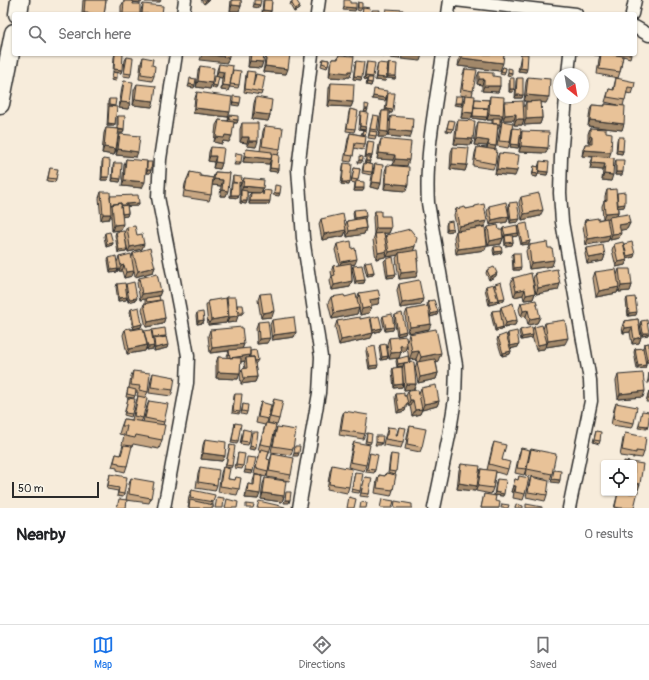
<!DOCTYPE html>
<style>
body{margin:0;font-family:Pangolin,sans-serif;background:#f2f2f2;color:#202124}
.controls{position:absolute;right:12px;bottom:12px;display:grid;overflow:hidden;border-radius:4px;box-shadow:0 1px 3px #0004}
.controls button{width:36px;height:36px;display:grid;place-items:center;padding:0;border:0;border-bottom:1px solid #e0e0e0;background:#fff;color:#202124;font:20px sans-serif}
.compass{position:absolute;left:553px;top:68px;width:36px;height:36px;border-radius:50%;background:#fff;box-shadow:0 1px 3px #0004;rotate:149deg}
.scale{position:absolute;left:12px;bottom:10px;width:87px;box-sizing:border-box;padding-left:4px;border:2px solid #2b2b2b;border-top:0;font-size:11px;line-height:14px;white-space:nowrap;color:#2b2b2b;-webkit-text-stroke:3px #fbf7ec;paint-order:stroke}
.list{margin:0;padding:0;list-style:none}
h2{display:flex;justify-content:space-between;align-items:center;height:52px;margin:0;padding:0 16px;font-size:17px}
h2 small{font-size:13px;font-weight:400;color:#757577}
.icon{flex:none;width:22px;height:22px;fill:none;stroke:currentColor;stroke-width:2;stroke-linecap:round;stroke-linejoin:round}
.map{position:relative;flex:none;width:649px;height:508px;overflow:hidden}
.search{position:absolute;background:#fff;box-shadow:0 1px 3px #0004;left:12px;right:12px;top:12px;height:44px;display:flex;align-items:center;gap:10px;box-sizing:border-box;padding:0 14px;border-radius:4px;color:#757577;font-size:15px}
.sheet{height:116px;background:#fff}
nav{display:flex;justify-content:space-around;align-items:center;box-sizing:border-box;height:56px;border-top:1px solid #e0e0e0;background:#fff;font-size:11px;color:#757577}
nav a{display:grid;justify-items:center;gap:2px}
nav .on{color:#1a73e8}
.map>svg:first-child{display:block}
</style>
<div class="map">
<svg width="649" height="508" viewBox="0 0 649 508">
<rect width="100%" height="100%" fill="#f7ecdb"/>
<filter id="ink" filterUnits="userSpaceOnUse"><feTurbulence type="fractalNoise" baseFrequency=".025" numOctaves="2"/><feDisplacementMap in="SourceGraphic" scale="8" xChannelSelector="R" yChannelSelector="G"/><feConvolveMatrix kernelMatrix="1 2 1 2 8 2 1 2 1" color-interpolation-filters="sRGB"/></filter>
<g filter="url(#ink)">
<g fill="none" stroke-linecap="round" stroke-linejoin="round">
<defs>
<path id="street" d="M455 0 576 14
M183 14 185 0
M317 14 319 0
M448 14 450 0
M632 14 635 0
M635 27 649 35
M568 74 570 54
M566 98 561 157 560 193 562 222 590 380 591 401 569 508
M164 508 187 383 188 356 182 322 158 197 160 159 176 54
M299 508 319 393 321 357 303 238 298 169 312 54
M434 508 449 436 455 399 456 365 428 203C425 153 436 103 443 54"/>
<path id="secondary" d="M18 14 20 0
M0 104 14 33"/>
</defs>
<use href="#street" stroke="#2b2b2b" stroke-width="15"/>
<use href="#secondary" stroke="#2b2b2b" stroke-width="21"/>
<use href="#street" stroke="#fbf7ec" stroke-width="12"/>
<use href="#secondary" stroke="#fbf7ec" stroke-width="18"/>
</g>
<path fill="#c8a783" stroke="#2b2b2b" d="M83 0H106L104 14H82Z
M131 0H142L141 3 133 2V4L140 14H121V6L124 1H131Z
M201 0H209L204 4Z
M231 0H241V6L239 11H230Z
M263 0H272L271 11 270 14 262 13Z
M291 2 299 9 294 12 290 5Z
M358 2 362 8 360 11 357 10Z
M143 4 162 14H141V10Z
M115 54 121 73 113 72 114 57Z
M249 54H264L261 68 248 67Z
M266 54H290L286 74 263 72Z
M376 54H383V56Z
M460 54H504L500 71 458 66Z
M521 54 526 72 518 71Z
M594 54H631L630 58 623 56 620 72 618 78 597 74 599 59 600 56 594 55Z
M339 55 350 77H347L346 78 329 77 330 64 332 59H337Z
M127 57 131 74 130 77 123 76 125 60Z
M143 57 154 76 152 81 139 79 141 63Z
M323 59 329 60 327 68 321 66Z
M356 61 361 80 353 79 355 64Z
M367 62 372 78V83L371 86 366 85 367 80 364 79 366 65Z
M378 63 386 78 385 81 375 80 377 66Z
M389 63 396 76 395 79 387 78 388 66Z
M219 64 232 72 239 85 238 88 229 87 228 91 221 90 222 78 216 77 217 70Z
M200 66 212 83 210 89 196 87 198 71Z
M503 67 506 68 504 75 500 74Z
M465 69 473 91 472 96 474 99 489 100 490 96 503 105 504 102 524 107 526 102 531 101H524L526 82 528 77 546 103 541 102 542 118 540 124 524 125V120L522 125H514V120H503V116L501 121H500L499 127H498L496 146 494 150 495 164 493 169 473 166 475 153 477 147 487 148V146L474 145 476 128 478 122 492 124V120H487L488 112 486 120 472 118 473 109 471 119 461 118 463 101 465 96 460 95 463 74Z
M247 71 253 82 256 74 262 92 261 95 244 92 246 74Z
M479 72 493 76 500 86 498 92 482 91V85L477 84V77Z
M510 78 513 92H509V81Z
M517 78 523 95 522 98H515L516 81Z
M616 78 634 88 632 94 626 93 623 106 622 130 588 126 590 110 592 105 605 106V104L618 105 605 102 609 89 613 90Z
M124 81 130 103 128 109 119 108 122 87Z
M331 83 353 102 351 107 328 106 329 88Z
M137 84 152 107 133 105 134 90Z
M197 92 228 117 193 113 195 98Z
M388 93 392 113H389V122L391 116 410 138 388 136V132L386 137H378L380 116 382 111H385L387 95Z
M256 97 270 115 268 121 252 119 254 103Z
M109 99 115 107V124L114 126H107L108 108V102Z
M350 109 355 129 354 132 346 131 349 112Z
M361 112 365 130 359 129 360 115Z
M229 115 238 120 237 123H234L229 142 223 141 222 144 214 142 216 125 219 120 228 121Z
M373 115 377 130 376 136 375 139 368 138Z
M118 116 123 133H118L116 149 114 155 102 153 104 133 106 128 117 129V118Z
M449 120 453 129 452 132 446 131Z
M458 120 473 139 471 145 454 144 456 125Z
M502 121 510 142 508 148 497 146 500 127Z
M242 123 256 147 247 146V143L240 142V129Z
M265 126 280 149 278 155 272 154 278 169 277 172 269 171 270 161 269 164 243 162 244 155 246 149 260 151 263 131Z
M513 128 520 136 522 131 548 148 546 153 519 152 520 137 518 148 510 147 512 131Z
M590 128 606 132 609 158 596 157 614 158 611 181 602 180 603 170 590 169 591 162 593 157 582 156 583 149 585 144H590V142H588V134Z
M363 130 366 131 365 136V144L363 150 354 148 353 156 351 162 344 161 348 139 350 133 361 135Z
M120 134 136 157 116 155 118 139Z
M618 137 623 151 622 154 616 153 617 140Z
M381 139 407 166 393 165V160L377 159 379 145Z
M368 141 372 156 371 159 370 158 369 164 372 172 371 175 362 173 363 166 366 158H365L367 144Z
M211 147 222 163 220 169 213 168 214 162 208 161 209 152Z
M453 147 467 165 465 171 450 169 451 152Z
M499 153 515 176 495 174 497 158Z
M103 159 109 177 108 180H101L102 162Z
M126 159 146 164 147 162 151 170 150 173H146L142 188 122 186 124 165Z
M616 160 622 175H615V163Z
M540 161 548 172 547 175 538 174V170L537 177 532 176 534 166 538 167Z
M114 163 120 182 112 181 113 166Z
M344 163 349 185 341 184 343 166Z
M375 164 379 189 370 187 373 170Z
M387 165 406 191 384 189 385 171Z
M50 168 56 179 55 182 47 181Z
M354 168 360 169 357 181 363 191H354L355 183 351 182Z
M190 172 200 176 213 178 215 172 230 173 226 196H220L221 186 212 185 211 195 209 201 183 197 185 184Z
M233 176 241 183 240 186 239 185V195L238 198 230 197 231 186Z
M244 178 263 188 262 193H263L264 190 269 204H249V195L251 193 247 192V201L246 204 240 203 241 184Z
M607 190 617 194V193L624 207 618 208V212L617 216 630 223 627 229 620 230 619 238 610 240V237L608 241 586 245 583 226 585 220 603 219 602 206 604 201H605V196Z
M101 192 110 196 139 203 138 206H127L128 213 127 216H122L121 230 112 231 111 215 109 219 101 220 99 198Z
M521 197 540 216 522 220 519 202Z
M509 203 518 222 510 223 508 206Z
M475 206 485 226 466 230 485 250 456 254 454 237 456 231H457L454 215 456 209H466L474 208Z
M489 206 509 216 507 222 490 225 487 212Z
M354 210 365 219 366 228 364 234 347 237 346 231 344 236 322 240 319 224 321 219 345 226 347 221 354 220 353 213Z
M375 211 381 216 391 228 389 233H384L385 237 386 235 415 246 413 251 419 258 417 263 416 277 399 279 396 258 398 255 387 257 386 253 385 257 376 259 373 240 375 234H381H374L373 217Z
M447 222 452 231 446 232V225Z
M518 225 529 244 521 245 517 228Z
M127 227 137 235 142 249 128 252 124 233Z
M488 227 503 238 501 244 488 246 486 232Z
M503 228 518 233 517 236 512 237 513 242 512 245 505 246 504 238 502 231Z
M116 232 127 249 126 252 118 253 115 235Z
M105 233 113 243 112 245 106 247 104 236Z
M337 244 355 264 351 265 352 281 350 287 332 290 330 281 332 276 331 272 333 266 339 265 335 250Z
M614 244 624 246V244L634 257 627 259V260L625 265 616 267 612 250Z
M529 245 548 248 552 266 529 269 526 251Z
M494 247 502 251 501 253 494 255 493 250Z
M587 248 605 255 603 261 587 264 585 254Z
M133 253 155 267 153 272 135 277 134 271 132 276 124 278 122 271H119L118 269 117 272 110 273 108 260 109 258 117 262 119 257H132Z
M513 253 520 270H513L512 256Z
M386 259 396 274 395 277 387 278 384 261Z
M365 262 374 272 373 275 367 276 364 265Z
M353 266 365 280 364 283 355 284 352 269Z
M619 269 632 285 630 291 619 292 618 290 617 293 596 297 593 278 595 272 617 275Z
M487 270 496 276 489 280 486 273Z
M535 273 558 290 536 294 533 279Z
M139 278 161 291 159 296V301L165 318 163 324 146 327 142 309 144 304 145 303V299L140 300 137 283Z
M513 278 535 293 533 299 524 300 523 295 514 297 511 283Z
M117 284 125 286 126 284 136 300 128 302 127 297 126 300 118 301 116 287Z
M399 284 421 305 400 308 397 290Z
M495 284 504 301 498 302V301L497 303 489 305 485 289 486 286H494Z
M359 293 380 298 378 304 371 305V307L369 313 360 315 359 308 357 314 332 319 328 303 331 297H345L357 299Z
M260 294 272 317 261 318 258 300Z
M227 297 244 311 242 314H238L236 322 227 323V320L226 323 208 325 206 306 208 301H226Z
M627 298 636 315 628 316 626 301Z
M428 301 438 312 437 315 430 317 429 329 408 333 405 315 407 310 428 306 427 304Z
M521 303 540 317 537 323 528 325 526 316 521 317 519 309Z
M501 307 517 320 515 325 504 328 503 327 502 330 495 331 491 314 492 311H500Z
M131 309 142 324 141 327 133 329 130 312Z
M197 313 204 320 203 323 197 324 196 316Z
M395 315 406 331 405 334 397 336 394 318Z
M383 316 393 330 385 331 382 319Z
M371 318 380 331 373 333 371 338 339 345 335 327 337 321 360 319H370Z
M638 319 641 337 639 343 632 344 630 332 623 333 622 327 624 321Z
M272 320 296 332 294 337 272 340 270 325Z
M641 321 648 335 642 336 640 324Z
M258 322 267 343 257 344 256 328Z
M545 323 565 344 546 347V345L544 349 536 350 532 336V338L521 340 519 332 520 330 532 331 534 327 543 329Z
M125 329 144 332V331L151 333 152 330 166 337 167 348 154 351V347L153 349 147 350 146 347 145 351 127 354 123 335Z
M210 330 244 344 242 349 250 351 258 360 256 363 255 364 257 377 255 382 241 384 240 374 242 369 245 368 244 364 245 361 241 362 238 379 216 378V363L218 357 227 358V356L229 351 210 353 208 336Z
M508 333 518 347 510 349 511 351 510 354 502 356 497 340 498 337 507 338V336Z
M409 334 438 361 436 362 438 373 436 379 418 383 415 368 417 362 416 359 409 360 407 346 405 351H401L399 358 389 359 387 344 389 338 407 341Z
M649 343V362H646V365L645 368 637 369 634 352 635 349 643 348 644 344Z
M380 345 388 356 387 359 381 360 379 348Z
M367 348 377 368 369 369 366 351Z
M397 359 409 363 416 384 414 389 404 390 402 369 403 366 397 367 396 361Z
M393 368 402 387 394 388 392 371Z
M133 371 148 392 145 397 143 418 141 422H143L147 406 149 401 164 422 163 425 162 440 159 449 133 444 132 447H131L127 466 125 472 117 470V468L112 467 116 454 120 455 123 445H122L124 435 119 434 121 427 124 419 132 420 136 402 138 396H137L138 392H136L134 398 126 397 128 388H129L131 376Z
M153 373 173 390 171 396 149 393 151 379Z
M618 375 643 397 618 399 616 381Z
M421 388 439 401 437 406 422 410V409L420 414 412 416 410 406H408V404L406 406 405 411 397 413 395 397 396 394 406 396 408 391 419 393Z
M649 391V402H646L648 394Z
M235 394 240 412 239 414 232 413 234 396Z
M128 398 132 414 131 417 124 415Z
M274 399 279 419 277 425 268 423 272 404Z
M261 402 268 419 267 423 271 446 267 459 268 471 266 477 262 476 258 499 245 498 246 490 248 484 253 485V481L255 475 262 476 254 474 260 450H258L265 425 256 423 259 408Z
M616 403 634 423 632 428 611 425 614 409Z
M243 404 247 412 246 415 241 414Z
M344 411 365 434 363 439 339 435 342 416Z
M235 423 238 441 237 444 231 443Z
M410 426 422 447 420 452 405 449 408 432Z
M277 427 293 449 291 455 271 452 275 433Z
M388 427 395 436H396L399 427 403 442 401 448 383 445 384 440Z
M243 429 249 442 248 445 240 444Z
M596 431 600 441 599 444 593 442Z
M367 433 371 442 370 444 365 443Z
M625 433 644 452 642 458 634 457V458L620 456 623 439Z
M205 439 225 456 222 461 201 459 203 445Z
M354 442 366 465 364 471 348 467 352 447Z
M494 442 502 460 508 469 506 475 496 472 493 488 491 494 476 491 477 486 475 491 457 489 459 470 461 464 479 474 481 469 487 470 492 448Z
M230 445 232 466 231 468 225 467Z
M521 448 526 469 524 475 515 473 519 454Z
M531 449 552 474 550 480 525 475 529 455Z
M238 453 243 466 242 469 235 468Z
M370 453 375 470 374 473 366 472Z
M272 454 291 475 289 481 267 477 270 460Z
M391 454 396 472 395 475 393 490 391 496 375 493 377 480 379 475 385 476 386 473 388 474 390 457Z
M332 465 349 487 347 493 327 489 330 471Z
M200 467 217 485 215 491 196 488 198 473Z
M223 467 228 479 235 480 236 477 239 489 237 495 218 492 221 473Z
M355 472 360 491 359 493 351 492Z
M110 474 124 494 123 497 117 496 118 491 107 489Z
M519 476 525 494 523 500 513 498 514 492H511L515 479 518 480Z
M365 477 369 494 368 497 360 496Z
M531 477 547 495 545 501 526 497 529 483Z
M131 478 151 498 149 503 126 500 129 484Z
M265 478 284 496 282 502 261 499 263 484Z
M497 479 503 496 494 495 496 482Z
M192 490 213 502V508H188L189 504H188L189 496Z
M618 493H634V508H614Z
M484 494 495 501 499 508H481Z"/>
<path fill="#a2886a" stroke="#2b2b2b" d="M132 0H142L141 3 131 2Z
M146 0H161L160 2H145Z
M207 0H209L204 4 205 2Z
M254 4 260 5 259 8 253 7Z
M232 5 241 6 239 11H230Z
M300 6 299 9 294 12 295 9Z
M344 7 356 8 355 11 343 10Z
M263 10 271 11 270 14 262 13Z
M84 13 99 14H83Z
M202 54 229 57 227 63 200 60Z
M403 54H410L422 55 420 61 401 59Z
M391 55 400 56 399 59 390 58Z
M462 58 503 63 500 71 458 66Z
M250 61 263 62 261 68 248 67Z
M265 66 288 69 286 74 263 72Z
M520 68 527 69 526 72 518 71Z
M114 69 122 70 121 73 113 72Z
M218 71 224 72 222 78 216 77Z
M331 71H352L350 77H347L346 78 329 77Z
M508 72 512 73 511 76 507 75Z
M354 76 362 77 361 80 353 79Z
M365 76 373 77 372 80 368 78 367 80 364 79Z
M388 76H396L395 79 387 78Z
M112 77 117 78 116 81 111 80Z
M376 77 386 78 385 81 375 80Z
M479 79H484L482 85 477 84Z
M198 81 212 83 210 89 196 87Z
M367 82 372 83 371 86 366 85Z
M189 84 195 85 194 88 188 87Z
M213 85 217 86 216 89 212 88Z
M223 85 230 86 228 91 221 90Z
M484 86H500L498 92 482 91Z
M510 89H514L513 92H509Z
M516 95H523L522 98H515Z
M526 95 549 97 546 103 524 101Z
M373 96 386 98 385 101 372 99Z
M135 99 154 101 152 107 133 105Z
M330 100 353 102 351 107 328 106Z
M121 102 130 103 128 109 119 108Z
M233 102 240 103 239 106 232 105Z
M455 103H462L461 106 454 105Z
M474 107 473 109 474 107 488 108 487 111Z
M195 108 230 112 228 117 193 113Z
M365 109H368L367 112H364Z
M386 109 393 110 392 113 384 112Z
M463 112 473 113 471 119 461 118Z
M254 113 270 115 268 121 252 119Z
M489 114 503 115 501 121 493 120V118L492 120H487Z
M516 114 514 120H503L505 115Z
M473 116 487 117 486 120 472 118Z
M542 118 540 124 524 125 526 119Z
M229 119 238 120 237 123 228 122Z
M516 119H524L522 125H514Z
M590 120 624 124 622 130 588 126Z
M108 123 115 124 114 126H107Z
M360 126 366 127 365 130 359 129Z
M118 130H124L123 133H116Z
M390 130 412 132 410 138 388 136Z
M380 131 388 132 386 137H378Z
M225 135 232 136 229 142 223 141 222 144 214 142 216 137Z
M590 136 592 137 590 142H588Z
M242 137H249L247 143 240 142Z
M456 138 473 139 471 145 454 144Z
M476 139 489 141 487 146 474 145Z
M249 141H258L256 147 247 146Z
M511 144 519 145 518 148 510 147Z
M488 145 496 146 494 152 486 151Z
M521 146 548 148 546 153 519 152Z
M104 147 116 149 114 155 102 153Z
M118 149 138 152 136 157 116 155Z
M584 150 611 152 609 158 582 156Z
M617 150 623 151 622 154 616 153Z
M379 153 395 155 393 160 377 159Z
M366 155 372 156 371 159 365 158Z
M210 156H216L214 162 208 161Z
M245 156 271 159 269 164 243 162Z
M395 159 409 160 407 166 393 165Z
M359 160H363L361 163H357Z
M366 161H370L369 164 365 163Z
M215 162 222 163 220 169 213 168Z
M235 162H241L240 165H234Z
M592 163 605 164 603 170 590 169Z
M452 164 467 165 465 171 450 169Z
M270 168 278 169 277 172 269 171Z
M497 169 517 171 515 176 495 174Z
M147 170H151L150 173H146Z
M539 171 548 172 547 175 538 174Z
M616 172H623L622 175H615Z
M533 173 538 174 537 177 532 176Z
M604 174 613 175 611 181 602 180Z
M102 177H109L108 180H101Z
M113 178 121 179 120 182 112 181Z
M214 179 223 180 221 186 212 185Z
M124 180 145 182 142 188 122 186Z
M342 182H350L349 185 341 184Z
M372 182 381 183 379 189 370 187Z
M386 183 408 185 406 191 384 189Z
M243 186 263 188 261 193 241 192Z
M355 188H364L363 191H354Z
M222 190 228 191 226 196H220Z
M274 193H280L279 196 273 195Z
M231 195H239L238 198 230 197Z
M241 201H247L246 204 240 203Z
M250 201H270L269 204H249Z
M139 203 138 206 113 207 126 204Z
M625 204 624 207 617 208 618 205Z
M543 210 540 216 522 220 524 214Z
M618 212 616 218 609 217V218L603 219 605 213Z
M128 213 127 216 121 217 122 214Z
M103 214H111L109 219 101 220Z
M366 216 365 219 354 220 355 218Z
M509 216 507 222 490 225 492 220Z
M520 219 518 222 510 223 511 220Z
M487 221 485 226 457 232 459 226Z
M630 223 627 229 617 231 619 225Z
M123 224 121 230 112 231 114 225Z
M366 228 364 234 347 237 349 231Z
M376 228H391L389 233 374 234Z
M453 228 452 231 446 232 447 229Z
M346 230 344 236 322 240 324 234Z
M518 233 517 236 505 238V236L504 238 505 235Z
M621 233 619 238 610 240 612 234Z
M610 235 608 241 586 245 588 239Z
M503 238 501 244 488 246 490 241Z
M530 241 529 244 521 245 522 243Z
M513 242 512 245 505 246 506 243Z
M113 243 112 245 106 247 107 244Z
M144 244 142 249 128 252 130 247Z
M487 245 485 250 456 254 458 249Z
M415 246 413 252 399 253 398 255 387 257 389 252Z
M127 249 126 252 118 253 119 250Z
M387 251 385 257 376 259 378 253Z
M502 251 501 253 494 255 495 252Z
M635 254 634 257 626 259 627 256Z
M605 255 603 261 587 264 589 258Z
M357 259 355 264 339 268 341 262Z
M554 260 552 266 529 269 531 263Z
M627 260 625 265 616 267 618 262Z
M124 265 122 271H119L121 266Z
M155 267 153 272 135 277 138 271Z
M521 267 520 270H513L514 268Z
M118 269 117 272 110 273 111 270Z
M134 271 132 276 124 278 126 272Z
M418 271 416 277 399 279 401 273Z
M374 272 373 275 367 276 368 273Z
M497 273 496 276 489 280 490 277Z
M396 274 395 277 387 278 388 275Z
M365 280 364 283 355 284 356 281Z
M352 281 350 287 332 290 334 285Z
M560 284 558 290 536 294 538 288Z
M632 285 630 291 619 292 621 286Z
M619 287 617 293 596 297 599 291Z
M525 289 523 295 514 297 516 291Z
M161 291 159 296 140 300 142 294Z
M535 293 533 299 524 300 526 295Z
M127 297 126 300 118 301 119 298Z
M137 298 136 300 128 302 129 299Z
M380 298 378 304 368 306 370 300Z
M505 298 504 301 498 302 499 299Z
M423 299 421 305 400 308 402 303Z
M498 300 497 303 489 305 490 302Z
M371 307 369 313 360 315 362 309Z
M359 308 357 314 332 319 334 313Z
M528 310 526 316 521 317 523 311Z
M244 311 242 314 236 315 237 312Z
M274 311 272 317 261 318 263 313Z
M438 312 437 315 430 317 431 314Z
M637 312 636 315 628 316 629 313Z
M238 316 236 322 227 323 229 317Z
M228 317 226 323 208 325 211 320Z
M540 317 537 323 528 325 530 319Z
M165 318 163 324 146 327 148 322Z
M204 320 203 323 197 324 198 321Z
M517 320 515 325 504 328 506 323Z
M142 324 141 327 133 329 134 326Z
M431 324 429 329 408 333 410 327Z
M394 327 393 330 385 331 386 328Z
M503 327 502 330 495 331 496 329Z
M632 327 630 332 623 333 625 328Z
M382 328 380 331 372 333 373 330Z
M406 331 405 334 397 336 398 333Z
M296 332 294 337 272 340 274 335Z
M373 333 371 338 339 345 341 340Z
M643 333H649L648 335 642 336Z
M533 335 532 338 521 340 522 337Z
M166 336 165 338 152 340 153 337Z
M641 337 639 343 632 344 634 339Z
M270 338 267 343 257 344 259 339Z
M568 338 565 344 546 347 548 341Z
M547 343 544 349 536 350 538 345Z
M244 344 242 349 210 353 212 348Z
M519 344 518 347 509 349 510 346Z
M147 345 145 351 127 354 129 349Z
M168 345 167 348 154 351 155 348Z
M407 345 405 351 398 352 400 346Z
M154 346 153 349 147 350 148 347Z
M419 351 416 359 409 360 412 352Z
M511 351 510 354 502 356 503 353Z
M401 352 399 358 389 359 391 353Z
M441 353 438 361 418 365 421 357Z
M250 355 248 361 246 358 245 361 228 363 230 358Z
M388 356 387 359 381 360 382 357Z
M647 359H649V362H646Z
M404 363 403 366 397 367 398 364Z
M378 365 377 368 369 369 370 366Z
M646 365 645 368 637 369 638 366Z
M218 372 240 373 238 379 216 378Z
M438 373 436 379 418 383 420 377Z
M257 377 255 382 241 384 244 378Z
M648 380H649V383H647Z
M403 384 402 387 394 388 395 385Z
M406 384H416L414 389 404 390Z
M645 391 643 397 618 399 620 394Z
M410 400H413L410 406H408Z
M439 401 437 406 422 410 424 404Z
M406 408 405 411 397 413 399 410Z
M422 409 420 414 412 416 415 410Z
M639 425 648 426 647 429 638 428Z
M376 442 382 443 381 445H375Z
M250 446 256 447 255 450 249 449Z
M203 453 225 456 222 461 201 459Z
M294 453H299L298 456H293Z
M245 470 253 471 252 474 244 473Z
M552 479 560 480 559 483 551 482Z
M459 483 477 486 475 491 457 489Z
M634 483 640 484 638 490 634 489Z
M513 486H516L514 492H511Z
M247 492 260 494 258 499 245 498Z
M495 492 504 494 503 496 494 495Z
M263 493 284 496 282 502 261 499Z
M285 500H290L289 503H284Z"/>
<path fill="#e8c298" stroke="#2b2b2b" d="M85 0H106L104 14 84 13Z
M232 0H241V6L232 5Z
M254 0H261L260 5 254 4Z
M264 0H272L271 11 263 10Z
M295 0H296L300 6 295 9 291 2Z
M344 0H350V3H356V8L344 7Z
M124 1H133V4H140V14H123Z
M358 2 362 3V8H358Z
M143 4 163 6 162 14H142Z
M363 7 370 8 369 14H362Z
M386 9 403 10V14H385Z
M372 10H380L379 14H372Z
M406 12 424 13V14H406Z
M208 13 219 14H208Z
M115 54H123L122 70 114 69Z
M203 54H229V57Z
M251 54H264L263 62 250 61Z
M267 54H290L288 69 265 66Z
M391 54H401L400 56 391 55Z
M410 54H422V55Z
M462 54H504L503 63 462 58Z
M521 54H528L527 69 520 68Z
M601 54H608L623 56 620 72 599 69Z
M339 55 354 56 352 71H349L348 73 331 71 332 59H338Z
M127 57 133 58 131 74 124 73Z
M143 57 153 59 152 65 155 66 154 76 141 74Z
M323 59 329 60 328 65 322 63Z
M356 61 364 62 362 77 354 76Z
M367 62 375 63 373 77 365 76Z
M378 63 388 64 386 78 376 77Z
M389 63 397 64 396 76H388Z
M219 64 233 66 230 86 223 85 224 72 218 71Z
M200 66 214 68 212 83 198 81Z
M503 67 506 68 505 72 501 71Z
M508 68 512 69V73L508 72Z
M465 69 477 70 473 91 462 89Z
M233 70 241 71 239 85 230 84Z
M247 71 255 72 253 86 256 74 265 76 262 92 245 89Z
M113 72 117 73V78L112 77Z
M479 72 493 73V76L500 77V86H484V79H479Z
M214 76 219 77 217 86 213 85Z
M528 77 550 79 549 97 526 95Z
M190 78 196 79 195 85 189 84Z
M368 78H373L372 83 367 82Z
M510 78H514V89H510Z
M517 78H523V95H516Z
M616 78 635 82 634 88 628 87 625 100 607 97 609 89 614 90Z
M124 81 133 82 130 103 121 102Z
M331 83 354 84 353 102 330 100Z
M137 84 156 86 154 101 135 99Z
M374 89 387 91 386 98 373 96Z
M197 92 232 97 230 112 195 108Z
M388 93H395L393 110 386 109Z
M465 95 475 96 473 113 463 112Z
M233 96 241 97 240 103 233 102Z
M456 96H463L462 103H455Z
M490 96 504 97 503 115 489 114Z
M256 97 272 100 270 115 254 113Z
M109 99H116L115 106 109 105Z
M475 99 489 100 488 108 474 107Z
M523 101 524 119H516V114L505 115 504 102Z
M541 101 542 118 526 119V102Z
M365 104 369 105 368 109H365Z
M605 104 625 106 624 124 590 120 592 105 605 106Z
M109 106 117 107 115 124 108 123Z
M474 107 488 109 487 117 473 116Z
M350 109 358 111 355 129 347 128Z
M382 111H389L388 132 380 131Z
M361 112 368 113 366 127 360 126Z
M229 115 238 116V120L229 119Z
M373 115 379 116 377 130 370 129Z
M118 116H125L124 130 118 129Z
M391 116 413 118 412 132 390 130Z
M493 118H500V124H493Z
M219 120 234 122 232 136 225 135 224 138 216 137Z
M449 120 455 121 453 129 447 128Z
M458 120 475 121 473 139 456 138Z
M502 121 513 123 510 142 499 141Z
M478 122 498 124 496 146 488 145 489 141 476 139Z
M242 123H258V141H249V137H242Z
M265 126 283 128 280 149 262 146Z
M106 128 119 129 116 149 104 147Z
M513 128 521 129 519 145 511 144Z
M590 128 606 129V132L612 133 611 152 584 150 585 144H592V137L590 136Z
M363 130 366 131 365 135 362 134Z
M370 131 377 132 376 136 369 135Z
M522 131 549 132 548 148 521 146Z
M350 133 366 136 365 144 355 143 353 156 346 155Z
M120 134 140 136 138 152 118 149Z
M618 137H624L623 151 617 150Z
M381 139 411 142 409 160 395 159V155L379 153Z
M368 141 374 142 372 156 366 155Z
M211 147 224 148 222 163 215 162 216 156H210Z
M453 147 469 148 467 165 452 164Z
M477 147 497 150 495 164 475 160Z
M246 149 272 152 271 159 245 156Z
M236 153 242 154 241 162H235Z
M499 153 519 155 517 171 497 169Z
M272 154 279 155 278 169 270 168Z
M359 156 363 157V160H359Z
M593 156 614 158 613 175 604 174 605 164 592 163Z
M366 157H370V161H366Z
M103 159 110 160 109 177H102Z
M126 159 147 161 145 182 124 180Z
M616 160H624L623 172H616Z
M540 161 549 162 548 172 539 171Z
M147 162H152L151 170H147Z
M114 163H122L121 179 113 178Z
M344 163 352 164 350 182H342Z
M364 163 373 165 372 172 363 171Z
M375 164 383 165 381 183 372 182Z
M387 165 409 167 408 185 386 183Z
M534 166 539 167 538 174 533 173Z
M50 168 58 169 56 179 48 178Z
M354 168 360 169 358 180 352 179Z
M190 172 200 174V176L213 178 211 195 185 191 187 179H189Z
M215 172 230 173 228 191 222 190 223 180 214 179Z
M233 176 242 177 241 183 239 182V195H231L232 183H237L233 182Z
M244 178 264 180 263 188 243 186Z
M356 181 364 182V188H355Z
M275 185 281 186 280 193H274Z
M616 189 618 212 605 213 604 201 607 200V190Z
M241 190 247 191V201H241Z
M264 190 271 191 270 201H250L251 193H263V195Z
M101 192H110L111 214H103Z
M625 192V204L618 205 617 193Z
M539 193 543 210 524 214 521 197Z
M138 195 139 203 126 204V205H121V203L111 205 110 196Z
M506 202 509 216 492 220 489 206Z
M517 202 520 219 511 220 509 203Z
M121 203 123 224 114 225 112 204Z
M484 204 487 221 459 226 456 209 465 207 466 209 475 207V206Z
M127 205 128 213 122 214 121 206Z
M365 209 366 216 355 218 354 210Z
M375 211H381V216H390L391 228H376Z
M343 214 346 230 324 234 321 219Z
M628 214 630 223 619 225 621 233 612 234 609 217Z
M364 218 366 228 349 231 347 221Z
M598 218V220L607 218 610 235 588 239 585 220Z
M452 221 453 228 447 229V222Z
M527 223 530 241 522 243 518 225Z
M498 225 499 230H502L503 238 490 241 488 227Z
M517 225 518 233 505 235 503 228Z
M135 226 137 235 142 234 144 244 130 247 127 227Z
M485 227 487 245 458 249 456 231Z
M410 229 417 238 415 246 389 252 386 235Z
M124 231 127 249 119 250 116 232Z
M110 232 113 243 107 244 105 233Z
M384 233 387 251 378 253 375 234Z
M512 235 513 242 506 243 505 236Z
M351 241 352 249 355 248 357 259 341 262 337 244Z
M547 242 548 248H552L554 260 531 263 529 245Z
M623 242 627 260 618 262 614 244Z
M632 242 635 254 627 256 624 244Z
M603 245 605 255 589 258 587 248Z
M501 246 502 251 495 252 494 247Z
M150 248 155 267 138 271 133 253Z
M418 250 419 258 417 259 418 271 401 273 399 253Z
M513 253H520L521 267 514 268Z
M131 254 134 271 126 272 124 265 121 266 119 257Z
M116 256 118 269 111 270 109 258Z
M393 257 396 274 388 275 386 259Z
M371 261 374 272 368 273 365 262Z
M351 263 352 281 334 285 332 276 335 275 333 266Z
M362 265 365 280 356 281 353 266Z
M494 267 497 273 490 277 487 270Z
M557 269 560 284 538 288 535 273Z
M616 269 619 287 599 291 595 272Z
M619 269H630L632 285 621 286Z
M531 273 535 293 526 295 525 289 516 291 513 278Z
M157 274 161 291 142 294 139 278Z
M419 280 423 299 402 303 399 284Z
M134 282 137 298 129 299 126 284Z
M501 282 505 298 499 299 495 284Z
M125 283 127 297 119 298 117 284Z
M493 284 498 300 490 302 486 286Z
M378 290 380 298 370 300 371 307 362 309 359 293Z
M271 293 274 311 263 313 260 294Z
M356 294 359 308 334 313 331 297 344 295 345 297Z
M159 296 160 300 147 302 146 298Z
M227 297H236L238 316 229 317Z
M635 297 637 312 629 313 627 298Z
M226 298 228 317 211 320 208 301Z
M162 300 165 318 148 322 144 304Z
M434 300 438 312 431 314 428 301Z
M536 300 540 317 530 319 528 310 523 311 521 303Z
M513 303 517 320 506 323 501 307Z
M237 305H243L244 311 238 312Z
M428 306 431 324 410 327 407 310Z
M139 307 142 324 134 326 131 309Z
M500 310 503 327 496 329 492 311Z
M203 312 204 320 198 321 197 313Z
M402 313 406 331 398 333 395 315Z
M392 314 394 327 386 328 383 316Z
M379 316 382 328 373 330 371 318Z
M294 317 296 332 274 335 272 320Z
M360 317V319L370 317 373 333 341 340 337 321Z
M638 319 641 337 634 339 632 327 625 328 624 321Z
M565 320 568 338 548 341 545 323Z
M647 320 649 333H643L641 321Z
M268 321 270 338 259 339 258 322Z
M542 325 547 343 538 345 534 327Z
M242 327 244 344 212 348 210 330Z
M532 327 533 335 522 337 520 330Z
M130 328 131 330 143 328 147 345 129 349 125 329Z
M165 328 166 336 153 337 152 330Z
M436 329 441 353 421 357 419 351 412 352 409 334Z
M151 330 154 346 148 347 144 331Z
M517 331 519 344 510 346 508 333Z
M506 334 511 351 503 353 498 337Z
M406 336 407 345 400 346 401 352 391 353 389 338Z
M166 337 168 345 155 348 154 339Z
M649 343V359H647L644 344Z
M386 344 388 356 382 357 380 345Z
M375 346 378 365 370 366 367 348Z
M250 348V355L230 358 229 350Z
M643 348 646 365 638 366 635 349Z
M256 350 258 360 255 361 254 357H250V351Z
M408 356 409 362 398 364 397 359Z
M218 357 241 358 240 373 218 372Z
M254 357 257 377 244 378 242 369 247 368 246 358Z
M435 359 438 373 420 377 417 362Z
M414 362 416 384H406L404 363Z
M402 367 403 384 395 385 393 368Z
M133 371 150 373 148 392 139 390 140 386 131 385Z
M649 372V380H648Z
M153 373 175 377 173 390 151 387Z
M643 373 645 391 620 394 618 375Z
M436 385 439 401 424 404 421 388Z
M128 388 136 390 135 396 127 394Z
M418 390 422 409 415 410 413 400H410L408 391Z
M649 391V399H647Z
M404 393V396H406L408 403 406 404V408L399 410 396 394Z
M235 394H242L240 412 233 411Z
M138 396 147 398 143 418 134 416Z
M128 398 135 399 132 414 125 413Z
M274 399 283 401 279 419 270 417Z
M149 401 168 404 164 422 145 418Z
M261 402 271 405 268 419 258 417Z
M616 403 637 407 634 423 613 419Z
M243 404 248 405 247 412 242 411Z
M344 411 368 415 365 434 341 430Z
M642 411 649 412V418L648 426 639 425Z
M124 419 165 425 162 440 136 435 135 438 125 436 127 426H122Z
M235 423 241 424 238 441 232 440Z
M266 423 276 425 271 446 260 444Z
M410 426 426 429 422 447 407 444Z
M277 427 296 430 293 449 273 446Z
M388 427 396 428 395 436H397L399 427 406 428 403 442 385 439 386 435H387Z
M243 429 251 431 249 442 241 441Z
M596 431 601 432 600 441 594 440Z
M252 432H258L256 447 250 446Z
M367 433 372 434 371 442 366 441Z
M625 433 646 437 644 452 636 451V453L622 450Z
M376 436H383L382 443 376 442Z
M205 439 226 442 225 456 203 453Z
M354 442 370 445 366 465 350 462Z
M494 442 506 445 502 460 510 462 508 469 489 464Z
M124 445 132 446 127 466 119 465V463L114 462 116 454 121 455Z
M230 445 235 446 232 466 226 465Z
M295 446H300L299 453H294Z
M521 448 530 450 526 469 517 468Z
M261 449 269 451 267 459 270 460 268 471 256 468Z
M531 449 556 454 552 474 527 469Z
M238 453 245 454 243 466 236 465Z
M370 453 378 455 375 470 367 469Z
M272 454 294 458 291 475 269 471Z
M391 454 398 455 396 472 389 471Z
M247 457 256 458 253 471 245 470Z
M624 461 643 464 640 484 634 483V463H624Z
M461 464 480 466 477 486 459 483Z
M332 465 352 469 349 487 329 484Z
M200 467 219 470 217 485 198 482Z
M223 467 230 469 228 479 235 480 236 477 241 478 239 489 220 486Z
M481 469 496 471 493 488 478 486Z
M554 470 561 471 560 480 552 479Z
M355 472 363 473 360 491 352 489Z
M386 473 396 475 393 490 377 488 379 475 385 476Z
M110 474 127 477 124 494 118 493 119 488 108 486Z
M255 475 262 476 260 494 247 492 248 484 254 485Z
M519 476 529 478 525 494 515 492 516 486H513L515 479 518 480Z
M365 477 372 478 369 494 361 493Z
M531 477 549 481 547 495 528 492Z
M131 478 154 482 151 498 129 494Z
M265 478 286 481 284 496 263 493Z
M497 479 506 480 504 494 495 492Z
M192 490 215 495 213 502 190 498Z
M634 490 638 491 634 508H620L615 507 618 493H634Z
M286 492H291L290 500H285Z
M484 494 496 496 495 501 500 502 499 508H481Z
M217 497 224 498 223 508H215Z
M349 497 356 499 354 508H347Z
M119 499 127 500 126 508H117Z
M227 499 238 502 237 508H225Z
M382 499 394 501 392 508H380Z
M190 500 213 505V508H189Z
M259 501 285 507V508H257Z
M395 501 412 504V508H394Z
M361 502 367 503 366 508H360Z
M246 504 254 505 253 508H246Z
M502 504 509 505 508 508H501Z
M516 504 523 506V508H515Z
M526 504 542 507V508H526Z"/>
</g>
</svg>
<div class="controls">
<button><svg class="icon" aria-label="locate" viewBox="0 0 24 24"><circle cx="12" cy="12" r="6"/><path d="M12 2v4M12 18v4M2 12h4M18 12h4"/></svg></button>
</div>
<svg class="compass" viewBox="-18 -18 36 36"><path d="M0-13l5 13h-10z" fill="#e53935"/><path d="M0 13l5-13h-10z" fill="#757577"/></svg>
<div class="scale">50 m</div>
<div class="search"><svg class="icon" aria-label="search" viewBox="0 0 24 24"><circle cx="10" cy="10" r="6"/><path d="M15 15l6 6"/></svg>Search here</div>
</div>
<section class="sheet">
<h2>Nearby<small>0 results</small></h2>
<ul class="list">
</ul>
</section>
<nav>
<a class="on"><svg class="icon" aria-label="map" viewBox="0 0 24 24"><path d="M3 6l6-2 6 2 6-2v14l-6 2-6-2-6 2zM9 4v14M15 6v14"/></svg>Map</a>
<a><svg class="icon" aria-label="directions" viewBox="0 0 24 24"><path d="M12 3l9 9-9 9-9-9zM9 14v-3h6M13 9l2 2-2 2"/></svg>Directions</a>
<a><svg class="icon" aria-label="saved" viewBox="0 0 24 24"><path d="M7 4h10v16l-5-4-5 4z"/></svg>Saved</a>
</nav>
